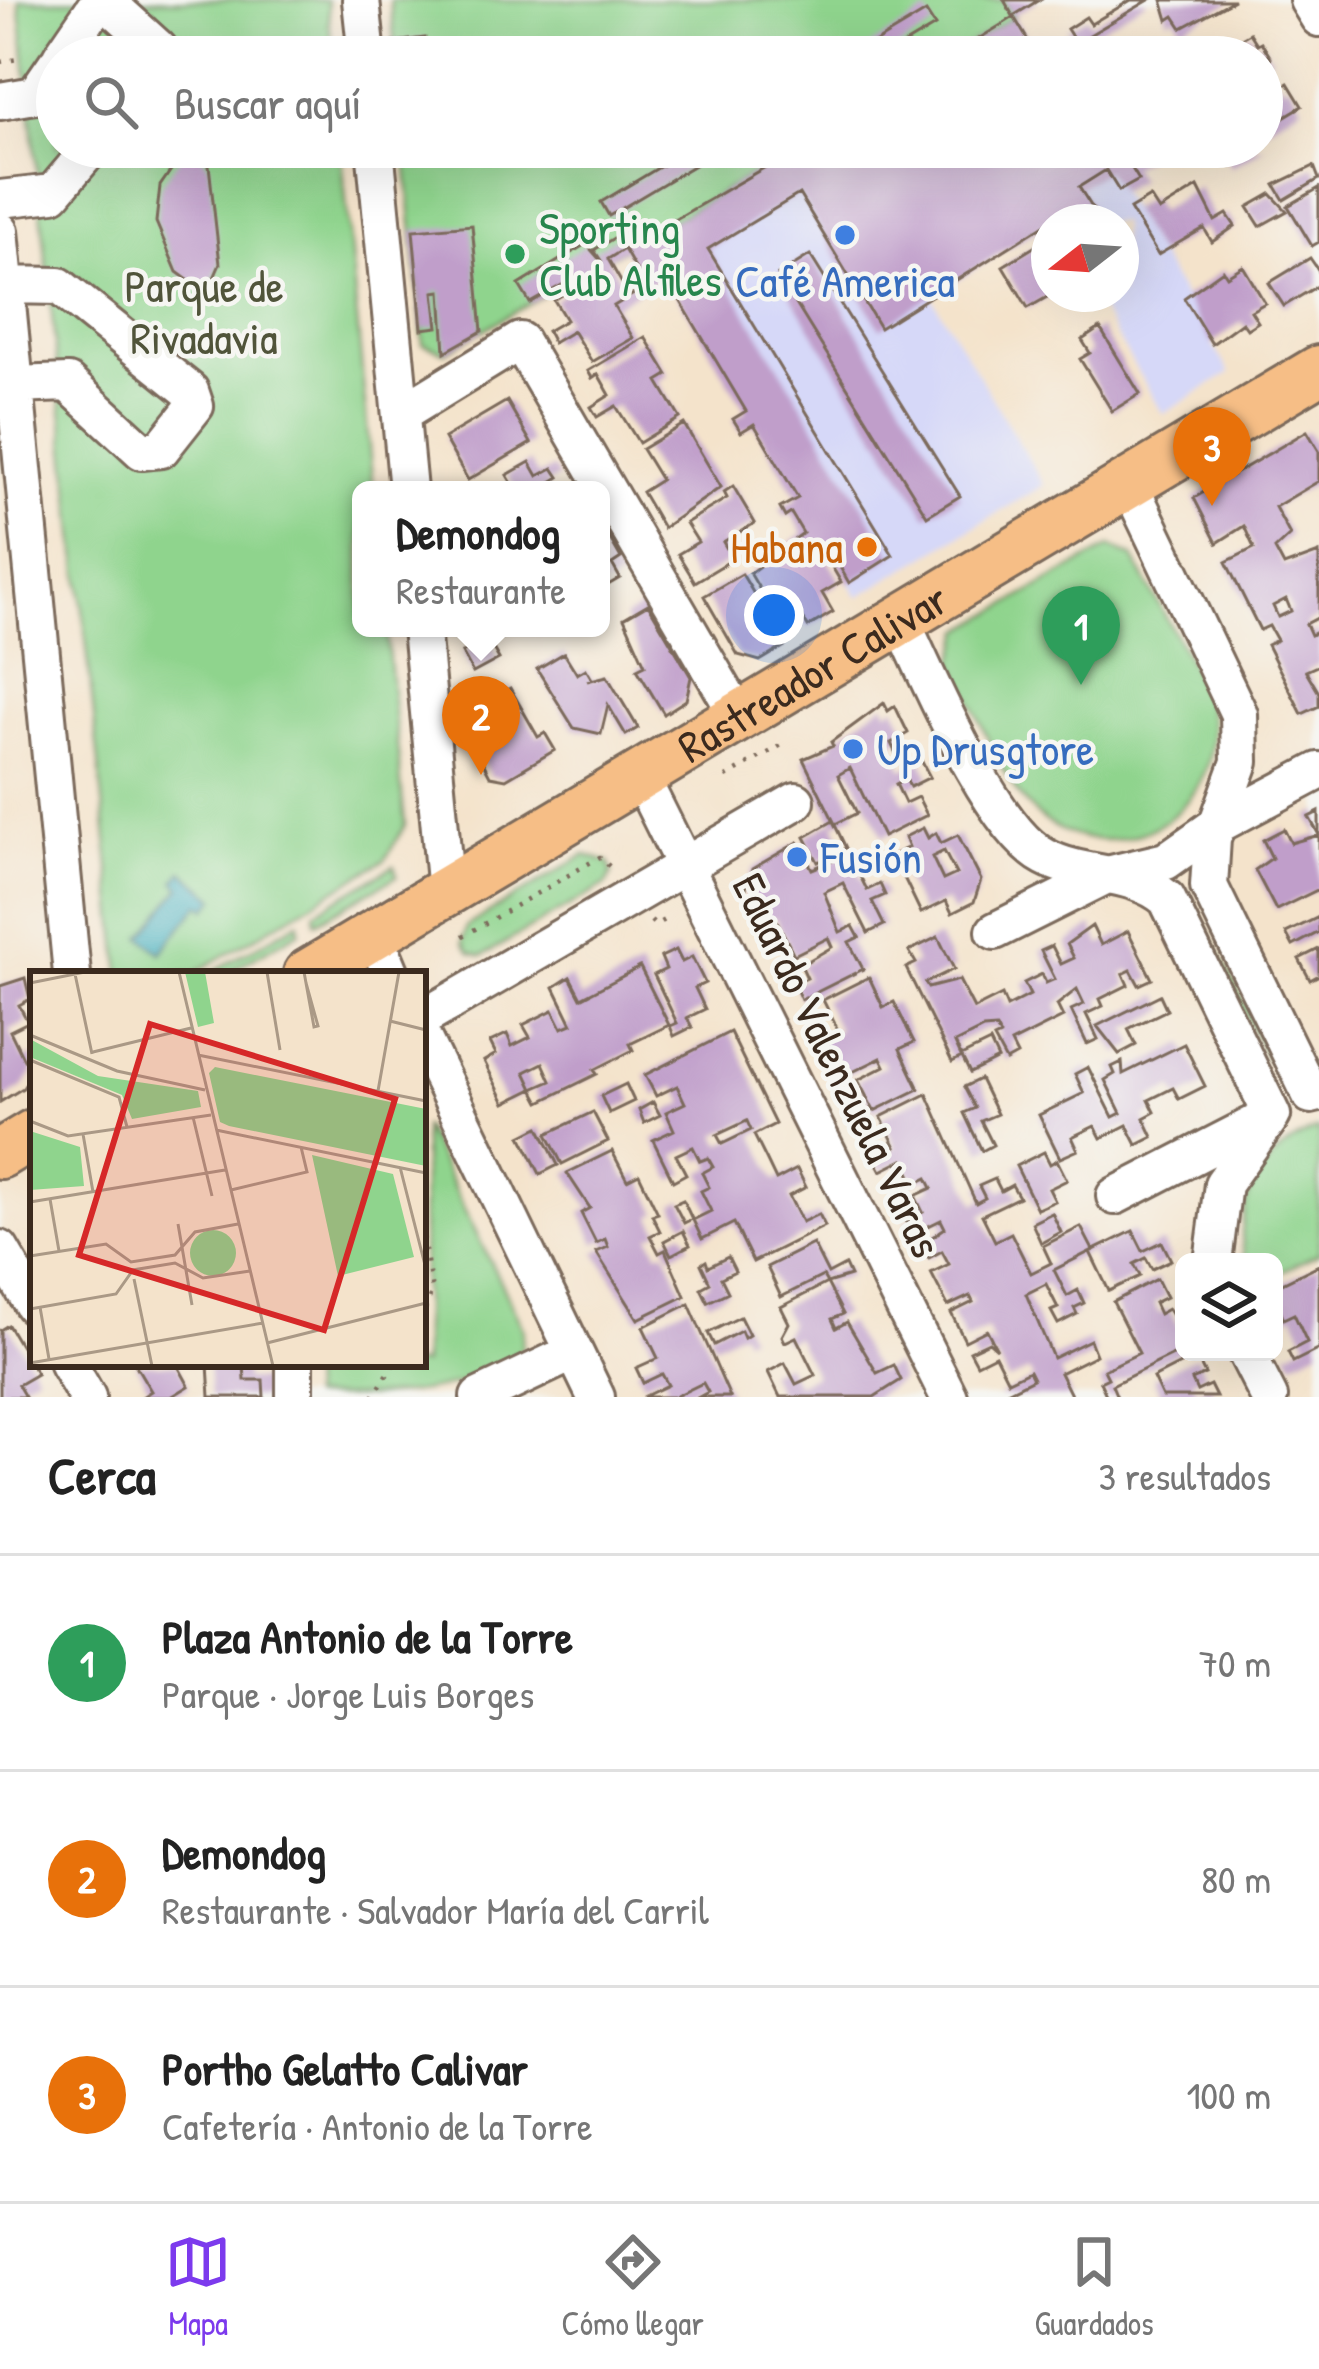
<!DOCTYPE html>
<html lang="es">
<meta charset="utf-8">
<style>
body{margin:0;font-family:"Patrick Hand",sans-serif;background:#f2f2f2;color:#222}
.controls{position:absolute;right:36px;bottom:36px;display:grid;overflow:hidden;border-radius:18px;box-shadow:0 12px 48px #0002}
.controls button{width:108px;height:108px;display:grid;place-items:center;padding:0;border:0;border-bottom:3px solid #e0e0e0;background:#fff;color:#222;font:60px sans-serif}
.compass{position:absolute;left:1031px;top:204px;width:108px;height:108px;border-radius:50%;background:#fff;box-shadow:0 12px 48px #0002;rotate:253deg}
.you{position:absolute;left:774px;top:615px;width:42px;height:42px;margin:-30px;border:9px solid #fff;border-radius:50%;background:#1a73e8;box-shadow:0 0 0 18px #1a73e833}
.badge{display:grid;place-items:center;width:78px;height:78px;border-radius:50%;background:#7c3aed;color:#fff;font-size:39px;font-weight:700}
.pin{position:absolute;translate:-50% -99px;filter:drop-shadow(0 3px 6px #0008)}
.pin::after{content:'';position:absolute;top:63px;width:42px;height:36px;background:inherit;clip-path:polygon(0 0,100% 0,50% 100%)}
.popup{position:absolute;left:352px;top:481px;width:258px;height:156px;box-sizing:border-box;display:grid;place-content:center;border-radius:18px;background:#fff;filter:drop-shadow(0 3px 9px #0005);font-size:39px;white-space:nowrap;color:#767676}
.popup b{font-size:45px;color:#222}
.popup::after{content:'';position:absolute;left:50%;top:100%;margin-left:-24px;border:24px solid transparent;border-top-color:#fff}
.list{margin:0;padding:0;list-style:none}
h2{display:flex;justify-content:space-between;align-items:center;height:156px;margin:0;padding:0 48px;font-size:51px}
h2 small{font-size:39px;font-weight:400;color:#767676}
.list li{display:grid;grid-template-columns:78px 1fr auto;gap:36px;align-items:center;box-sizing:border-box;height:216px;padding:0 48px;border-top:3px solid #e0e0e0}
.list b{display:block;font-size:45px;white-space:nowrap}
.list p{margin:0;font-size:39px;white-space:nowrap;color:#767676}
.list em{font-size:39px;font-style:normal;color:#767676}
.icon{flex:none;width:66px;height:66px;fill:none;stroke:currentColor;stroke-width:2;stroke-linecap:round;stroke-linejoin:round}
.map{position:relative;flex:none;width:1319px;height:1397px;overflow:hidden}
.search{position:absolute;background:#fff;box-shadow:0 12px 48px #0002;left:36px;right:36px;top:36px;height:132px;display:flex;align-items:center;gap:30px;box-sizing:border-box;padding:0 42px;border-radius:66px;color:#767676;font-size:45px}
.sheet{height:804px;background:#fff}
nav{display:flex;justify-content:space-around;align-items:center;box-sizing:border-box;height:168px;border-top:3px solid #e0e0e0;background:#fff;font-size:33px;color:#767676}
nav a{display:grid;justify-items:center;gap:6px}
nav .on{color:#7c3aed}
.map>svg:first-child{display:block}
</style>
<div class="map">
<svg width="1319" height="1397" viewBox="0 0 1319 1397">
<rect width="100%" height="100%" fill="#f6f6f2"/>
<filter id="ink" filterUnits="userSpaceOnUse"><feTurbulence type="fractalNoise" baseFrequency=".00833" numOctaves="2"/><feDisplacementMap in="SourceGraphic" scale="24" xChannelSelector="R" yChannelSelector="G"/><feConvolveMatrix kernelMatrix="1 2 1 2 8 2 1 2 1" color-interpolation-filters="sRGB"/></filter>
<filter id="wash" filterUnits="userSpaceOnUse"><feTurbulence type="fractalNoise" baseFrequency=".004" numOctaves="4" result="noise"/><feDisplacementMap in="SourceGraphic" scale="48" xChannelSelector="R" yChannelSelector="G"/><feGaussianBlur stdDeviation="2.7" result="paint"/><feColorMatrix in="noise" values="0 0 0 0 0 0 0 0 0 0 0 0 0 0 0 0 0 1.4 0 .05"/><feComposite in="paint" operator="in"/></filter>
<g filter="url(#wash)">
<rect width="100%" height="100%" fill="#f4e3cb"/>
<path fill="#d6d8f8" d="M800 147H1092L1230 373 1163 414 1091 294H1121V222H1049L932 297 1044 485 858 597 643 238Z"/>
<path fill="#8fd48d" stroke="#657f56" stroke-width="3" d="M19 0H327L333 57H57V147H341L373 490H361V628H386L405 825 385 860 193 974H121Z
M390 0H1004L1014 17 949 57H396Z
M405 147H800L445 352 423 344Z
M1110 547 1133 557C1153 597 1207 682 1211 722 1222 821 1101 880 1030 808 999 777 974 703 954 662L963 630Z
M585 855 608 862 612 873 606 885 482 956 470 952 463 942 467 926Z
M394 866 397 876 316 922 315 912Z
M1188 892 1271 1054 1267 1059 1184 896Z
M299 922 300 931 225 974H208Z
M423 1126 523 1328 522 1348C472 1397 380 1397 310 1397L309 1364H423Z
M1319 1129V1253L1274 1275V1262H1246C1231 1204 1263 1148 1319 1129Z"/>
<path fill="#3baab9" stroke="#3b6a6c" stroke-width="3" d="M183 871 216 898 207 909 200 904 161 953 142 937 181 887 175 881Z"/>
<g id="blocks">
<path fill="#c09eca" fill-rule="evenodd" d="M1004 0H1039L1013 16Z
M1131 0H1149L1076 43 1067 29 1086 17 1091 24Z
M1162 0H1234L1182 28 1174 16 1168 20Z
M926 12 935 26 883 57H851Z
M1014 17 1038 57H949Z
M1250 33 1257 44 1261 42 1271 58 1262 64V57H1229L1224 48Z
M425 38 427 57H396L394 42Z
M1280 80 1283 86 1288 83 1302 106 1262 130V91Z
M187 147H195L209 165 220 264 207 294 177 272 156 222 160 186Z
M693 147H702L708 157 609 216 601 202Z
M800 147H1107L1112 155 1125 147H1164L1131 167 1139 180 1119 191 1106 170 1079 187 1100 220 1049 222 880 328 799 194 708 249 893 555 849 583 828 546 822 550 841 582 822 593 833 612 808 627 797 607 777 619 750 573 803 533 791 513 785 517 780 508 798 498 754 424 741 432 733 419 746 411 665 275 614 306 633 338 592 362 573 331 553 343 547 331 566 320 554 300 580 284 576 277 530 303 519 285 586 244 602 262 594 250 635 225 643 238ZM624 249 640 277 624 287 608 259Z
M1234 147H1264L1231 167 1223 153Z
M1314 166 1319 179 1284 200 1275 185Z
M1198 187 1215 221 1227 214 1235 226 1212 242 1204 228 1158 255 1130 209 1150 197 1159 211Z
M1319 188V242L1312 246 1288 206Z
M1271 194 1287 211 1260 226 1248 207Z
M472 225 482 331 445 352 441 291 434 292 438 327 422 329 413 230Z
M1047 239 1049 296 1028 308 1003 266Z
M810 255 960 496 927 516 778 275Z
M1310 258 1319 271V285L1284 306 1269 283Z
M1243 266 1265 303 1251 311 1258 322 1247 329 1242 322 1212 344 1184 298 1223 270 1227 276Z
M1100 328 1140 394 1112 411 1080 359 1090 353 1082 340Z
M645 337 668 375 658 381 680 418 639 443 616 406 597 417 591 407 610 395 598 374 592 378 588 371Z
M507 401 531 443 468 480 444 438Z
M684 424 721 487 663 528 642 492 661 480 642 449Z
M1307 431 1319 451V481L1275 507 1290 535 1275 549 1284 566 1319 553V617L1306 624 1311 635 1319 631V665L1306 671 1319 693V706L1302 714 1267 645 1277 640 1269 626 1260 630 1226 562 1254 548 1244 526 1217 543 1194 498ZM1286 599 1291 611 1278 617 1273 606Z
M530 462 538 476 553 468 559 477 546 485 548 490H516L507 475Z
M733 486 755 523 723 542 733 559 695 582 678 554 698 542 686 523 727 498 724 492Z
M601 523 621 558 612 564 620 578 603 588Z
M742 574 785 646 760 661 738 655 704 596Z
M648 604 691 677 686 700 664 714 637 669 645 665 624 618Z
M488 640 499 659 473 673 462 653Z
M564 653 577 674 586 669 592 679 587 681 607 676 638 728 626 735 608 705 601 734 574 728 537 669Z
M488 687 492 711 465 716 460 692Z
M510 688 538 737 545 733 555 750 506 779 490 776 477 751 483 747 475 731 504 715 495 697Z
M884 703 888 711 895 706 908 733 891 743 903 769 921 760 930 777 910 787 906 779 896 784 905 803 918 797 927 815 883 837 850 768 838 775 857 813 835 824 803 759 833 746 831 742Z
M1319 812V889L1276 910 1255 870 1272 858 1263 840 1284 829 1291 843 1319 835 1309 817Z
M833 821 846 848 818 862 805 837Z
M923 828 928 838 936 833 941 843 958 835 981 880 974 902 952 913 946 901 921 913 893 855 909 847 905 837ZM944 851 956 874 943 880 932 857Z
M798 842 812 869 849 854 867 890 880 884 885 895 872 901 884 925 868 933 843 883 824 892 840 932 853 926 859 937 849 942 863 969 801 1000 794 984 807 978 801 965 832 947 828 938 794 955 775 917 759 925 744 894 752 869Z
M1319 917V932L1293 946 1286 933Z
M1092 926 1101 945 1128 931 1152 979 1139 985 1131 970 1123 974 1128 985 1100 999 1103 1006 1086 1014 1098 1039 1087 1044 1071 1010 1084 1004 1077 989 1057 1005 1063 1017 1011 1043 1017 1055 1006 1061 994 1039 1000 1036 996 1028 983 1029 955 1043 961 1056 990 1042 998 1059 970 1073 962 1057 952 1062 906 968 916 963 909 951 938 937 954 969 925 983 928 988 959 980 974 1009 1002 995 1007 1007 1030 995 1024 983 1042 974 1046 983 1055 979 1041 951 1052 946 1061 964 1074 958 1067 944Z
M1319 949V975L1310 980 1299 959Z
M676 950 682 962 692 957 705 983 695 988 705 1009 687 1018 692 1027 674 1036 670 1026 677 1023 654 975 666 969 661 957Z
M640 967 669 1025 630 1044 633 1050 594 1070 597 1074 540 1102 533 1089 551 1081 543 1063 525 1072 533 1089 505 1103 484 1061 496 1054 490 1042 507 1034 512 1046 530 1037 523 1025 553 1010 562 1028 572 1024 554 987 570 977 581 998Z
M869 977 883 1007 894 1002 914 1042 900 1049 919 1089 874 1111 858 1080 885 1066 881 1058 836 1080 817 1041 838 1030 823 1000Z
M25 978 30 999 19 1005 28 1022 10 1031 24 1060 33 1055V1072L23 1088 0 1102V986Z
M1160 995 1167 1010 1128 1029 1136 1045 1119 1054 1097 1026Z
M730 1032 775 1124 754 1135 766 1159 776 1180 797 1169 806 1187 789 1196 802 1222 819 1214 825 1226 753 1262 734 1223 702 1239 693 1220 711 1211 701 1191 709 1187 702 1173 713 1167 708 1158 700 1161 693 1147 676 1155 686 1174 673 1181 653 1140 674 1130 666 1112 685 1103 677 1086 656 1096 645 1075ZM747 1121 751 1130 722 1144 717 1135Z
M1184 1044 1205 1086 1179 1099 1173 1088 1149 1100 1155 1112 1144 1118 1153 1137 1137 1145 1127 1125 1101 1138 1095 1126 1072 1137 1078 1150 1060 1158 1039 1115 1084 1093 1075 1074 1088 1067 1113 1117 1121 1113 1105 1080 1115 1074 1112 1067 1122 1062 1123 1074Z
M980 1079 997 1114 981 1121 993 1145 982 1151 964 1113 975 1108 964 1087Z
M626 1084 634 1101 609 1113 601 1096Z
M927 1094 976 1203 985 1198 979 1186 995 1179 1001 1191 1012 1185 1019 1197 982 1215 995 1241 1011 1233 1031 1273 1051 1263 1043 1246 1081 1227 1093 1250 1054 1270 1067 1296 1078 1290 1084 1303 1074 1308 1077 1314 1058 1324 1051 1311 1058 1308 1046 1284 1026 1294 1053 1358 1090 1340 1096 1355 1060 1373 1072 1397H997L1033 1379 1029 1371 1008 1381 995 1355 977 1364 970 1351 989 1342 997 1349 992 1340 987 1330 965 1341 951 1313 973 1302 970 1296 948 1306 931 1273 949 1264 942 1251 929 1258 918 1247 945 1228 941 1220 912 1234 906 1221 923 1212 915 1196 932 1188 927 1178 915 1184 903 1160 881 1171 874 1158 896 1147 881 1117Z
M653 1102 660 1115 644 1123 639 1110Z
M593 1112 608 1141 562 1164 547 1134Z
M539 1127 558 1165 540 1174 521 1136Z
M612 1151 627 1180 639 1174 658 1213 652 1215 660 1231 650 1236 659 1253 665 1250 685 1296 638 1319 596 1252 608 1247 605 1239 596 1243 581 1213 590 1208 567 1173Z
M1044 1152 1050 1164 1057 1160 1067 1180 1049 1189 1055 1201 1037 1209 1016 1166Z
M683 1200 692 1219 684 1223 674 1204Z
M1052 1213 1061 1232 1041 1243 1032 1223Z
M683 1231 690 1245 671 1255 664 1241Z
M1133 1231 1143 1251 1162 1242 1171 1260 1152 1269 1146 1258 1134 1264 1140 1276 1109 1291 1090 1252Z
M813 1244 828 1274 845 1265 850 1276 827 1283 843 1314 832 1319 836 1328 847 1322 877 1373 894 1365 901 1380 874 1397H780L768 1372 785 1363 796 1384 815 1375 796 1337 785 1342 782 1336 789 1323 781 1307 827 1283 823 1276 781 1297 767 1267Z
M728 1257 735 1271 721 1278 728 1292 708 1302 701 1288 710 1283 701 1264 706 1261 708 1267Z
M1319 1265V1349L1293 1362 1288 1352 1307 1342 1294 1314 1283 1319 1274 1287Z
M1157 1279 1166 1297 1154 1303 1159 1314 1168 1309 1179 1327 1184 1324V1338L1178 1341 1183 1350 1112 1385 1117 1397H1107L1100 1382 1108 1378 1104 1370 1139 1353 1113 1302Z
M689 1304 730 1397H699L708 1392 703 1383 674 1397H643L668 1385 662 1374 643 1383 636 1368 658 1358 643 1327Z
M740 1317 749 1335 744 1338 741 1331 714 1345 708 1333Z
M8 1325 37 1374 18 1385 25 1397H0V1330Z
M1196 1356 1205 1374 1192 1380 1197 1391 1210 1385 1216 1397H1162L1153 1378Z
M135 1364H177L189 1386 171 1397H142L151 1391Z
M208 1364H244L245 1380H263L264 1397H210Z"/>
</g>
</g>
<g filter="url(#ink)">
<use href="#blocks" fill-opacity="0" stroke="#7c6b5b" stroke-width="3"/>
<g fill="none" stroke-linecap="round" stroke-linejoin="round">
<defs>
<path id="minor" d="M361 0 367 57
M1308 0 1319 18
M61 57 98 3 107 2 158 48V57
M0 101 35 95 57 63
M375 147 408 490
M0 199 53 193 92 147
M0 231 72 974
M5 285 59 286 190 391 195 406 161 449 142 451 68 383 15 385
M401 414 520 341 739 717
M1129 484 1239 714 1240 762 1212 839 1209 886 1311 1095 1319 1093
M901 620C928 677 992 830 1045 857 1084 878 1132 869 1167 899L1272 1115 1223 1184 1213 1262
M421 628 446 892
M640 776 949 1397
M995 931 1107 875 1166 861 1217 825 1319 771
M375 935 391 974
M423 1018 796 801
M423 1039 596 1397
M1115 1196 1261 1121
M0 1249 33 1305
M1246 1352 1269 1397
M68 1364 87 1397
M295 1364V1397
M479 1397 574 1352"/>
<g id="major">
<path id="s1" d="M308 974 1319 370"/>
<path d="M0 1154 33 1134"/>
</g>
</defs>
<use href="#minor" stroke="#7c6b5b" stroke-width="42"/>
<use href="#major" stroke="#7c6b5b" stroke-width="54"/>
<path stroke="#7c6b5b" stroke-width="4.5" stroke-dasharray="3 9" stroke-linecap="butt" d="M0 62 18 59
M726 777 787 742
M651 921 655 925 671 916
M463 936 600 857 610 867
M423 1237 432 1291 423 1315
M373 1397 394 1364"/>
<use href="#minor" stroke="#fff" stroke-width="36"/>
<use href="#major" stroke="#f6be86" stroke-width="48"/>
</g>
</g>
<g fill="#3f7fe0" stroke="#f6f6f2" stroke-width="4.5">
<circle cx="845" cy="235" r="12"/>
<circle cx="853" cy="749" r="12"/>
<circle cx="797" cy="857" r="12"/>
</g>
<circle fill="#2e9e5b" stroke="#f6f6f2" stroke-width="4.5" cx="515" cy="254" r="12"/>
<circle fill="#e8710a" stroke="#f6f6f2" stroke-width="4.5" cx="867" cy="547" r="12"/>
<g text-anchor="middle" stroke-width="9" stroke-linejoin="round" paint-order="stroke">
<g font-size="45" fill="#27864d" stroke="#f6f6f2" text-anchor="start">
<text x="539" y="244">Sporting<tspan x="539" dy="52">Club Alfiles</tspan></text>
</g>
<g font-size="45" fill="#366cbe" stroke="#f6f6f2" text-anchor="start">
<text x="845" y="297" text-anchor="middle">Café America</text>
<text x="877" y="765">Up Drusgtore</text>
<text x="821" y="873">Fusión</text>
</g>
<g font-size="45" fill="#50543a" stroke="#f6f6f2">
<text x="204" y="302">Parque de<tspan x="204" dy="52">Rivadavia</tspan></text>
</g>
<g font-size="45" fill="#c56008" stroke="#f6f6f2" text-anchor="end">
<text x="843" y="563">Habana</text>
</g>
<g font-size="45" fill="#3b2a1e" stroke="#f6f6f2">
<text dy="16" stroke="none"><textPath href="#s1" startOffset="588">Rastreador Calivar</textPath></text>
<text transform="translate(838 1065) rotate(64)" y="16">Eduardo Valenzuela Varas</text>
</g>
</g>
<g transform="translate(30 971)">
<rect width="396" height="396" fill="#f4e3cb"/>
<path d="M155 1H175L184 52 168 56ZM0 68 68 105 168 120 171 136 102 148 92 124 0 86ZM185 96 396 138V195L199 155 190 151 179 102ZM0 160 50 176 54 215 0 219ZM282 184 363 203 384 286 308 305ZM160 282a23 23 0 1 1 46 0a23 23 0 1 1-46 0Z" fill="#8fd48d"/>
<path fill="none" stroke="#aa9986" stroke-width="3" d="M149 1 243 395M237 1 250 79M274 1 284 56 288 55 276 12M45 3 62 83M0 12 55 1M360 50 396 59M0 64 87 100 175 119M63 81 161 57M168 84 396 130M0 89 89 126 97 156M348 120 369 1M163 146 182 225M0 150 38 165 181 144M186 159 396 202M53 163 63 221M370 196 396 298M201 219 277 201 271 176M20 228 29 280M0 231 195 199M148 253 162 334M0 285 76 273 101 291 145 284 165 261 208 253M104 308 122 395M10 336 19 388M0 338 86 323 103 299 145 292 173 307 220 300M237 372 396 332M0 392 233 352"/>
<path fill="#d62828" fill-opacity="0.15" stroke="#d62828" stroke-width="6" d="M120 53 365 128 294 359 49 284Z"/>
<rect width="396" height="396" fill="none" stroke="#3b2a1e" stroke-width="6"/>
</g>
</svg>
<div class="controls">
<button><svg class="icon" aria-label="layers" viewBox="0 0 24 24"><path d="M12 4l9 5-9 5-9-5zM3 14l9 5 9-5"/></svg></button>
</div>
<svg class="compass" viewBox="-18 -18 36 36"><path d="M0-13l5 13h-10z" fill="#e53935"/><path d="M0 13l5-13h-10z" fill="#767676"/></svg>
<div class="you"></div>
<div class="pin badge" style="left:1081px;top:685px;background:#2e9e5b">1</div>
<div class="pin badge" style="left:481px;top:775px;background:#e8710a">2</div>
<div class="popup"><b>Demondog</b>Restaurante</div>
<div class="pin badge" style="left:1212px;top:506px;background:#e8710a">3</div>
<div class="search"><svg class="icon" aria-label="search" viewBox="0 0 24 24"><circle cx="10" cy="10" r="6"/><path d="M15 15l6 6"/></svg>Buscar aquí</div>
</div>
<section class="sheet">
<h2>Cerca<small>3 resultados</small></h2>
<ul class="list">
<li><span class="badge" style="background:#2e9e5b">1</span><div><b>Plaza Antonio de la Torre</b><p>Parque · Jorge Luis Borges</p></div><em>70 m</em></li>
<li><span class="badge" style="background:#e8710a">2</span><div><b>Demondog</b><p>Restaurante · Salvador María del Carril</p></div><em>80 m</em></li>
<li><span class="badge" style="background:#e8710a">3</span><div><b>Portho Gelatto Calivar</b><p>Cafetería · Antonio de la Torre</p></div><em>100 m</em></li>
</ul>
</section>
<nav>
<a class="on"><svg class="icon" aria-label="map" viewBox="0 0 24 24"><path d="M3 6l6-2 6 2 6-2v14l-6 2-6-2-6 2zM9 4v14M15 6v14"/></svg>Mapa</a>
<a><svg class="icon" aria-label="directions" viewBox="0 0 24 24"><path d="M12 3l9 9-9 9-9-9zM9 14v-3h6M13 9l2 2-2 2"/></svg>Cómo llegar</a>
<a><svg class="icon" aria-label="saved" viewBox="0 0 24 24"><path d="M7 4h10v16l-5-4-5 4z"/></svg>Guardados</a>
</nav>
